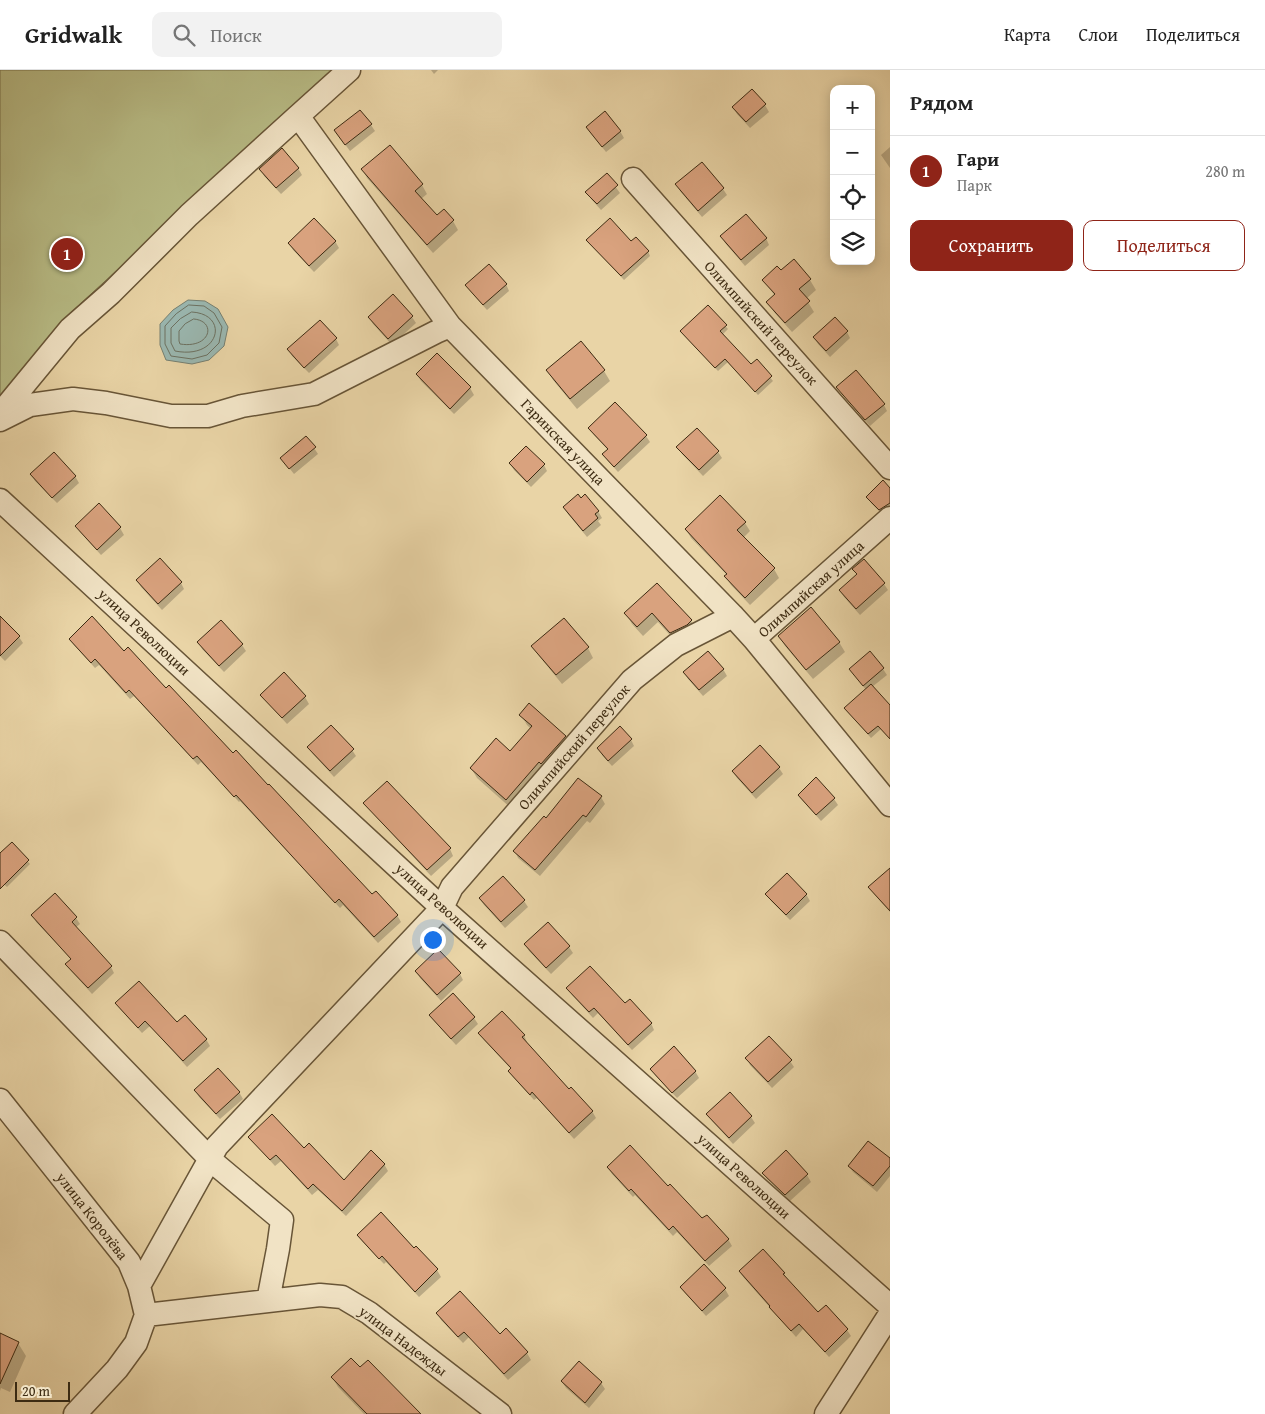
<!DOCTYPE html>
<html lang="ru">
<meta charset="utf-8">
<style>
body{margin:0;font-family:"Gentium Book Plus",serif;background:#f2f2f2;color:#222}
.controls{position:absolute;right:15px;top:15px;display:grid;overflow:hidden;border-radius:10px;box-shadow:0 2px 12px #0003}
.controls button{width:45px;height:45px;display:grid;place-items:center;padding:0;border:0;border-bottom:1px solid #e0e0e0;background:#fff;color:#222;font:25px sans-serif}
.scale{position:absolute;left:15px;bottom:12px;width:55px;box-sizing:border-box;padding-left:5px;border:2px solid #3d2b12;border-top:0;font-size:14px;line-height:18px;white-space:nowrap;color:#3d2b12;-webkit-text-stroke:4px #f1e3c5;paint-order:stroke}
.you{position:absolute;left:432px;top:869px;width:18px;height:18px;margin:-12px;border:4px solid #fff;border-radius:50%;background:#1a73e8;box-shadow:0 0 0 8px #1a73e833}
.badge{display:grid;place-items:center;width:32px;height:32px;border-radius:50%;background:#8f2418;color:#fff;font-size:16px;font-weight:700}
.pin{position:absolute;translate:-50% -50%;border:2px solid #fff;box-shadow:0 1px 5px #0006}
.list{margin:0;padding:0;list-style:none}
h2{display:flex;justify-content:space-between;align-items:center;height:65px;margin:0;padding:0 20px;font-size:21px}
h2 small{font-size:16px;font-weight:400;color:#767676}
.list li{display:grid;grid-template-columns:32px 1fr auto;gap:15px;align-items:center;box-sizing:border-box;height:70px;padding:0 20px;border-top:1px solid #e0e0e0}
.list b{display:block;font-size:19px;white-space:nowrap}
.list p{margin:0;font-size:16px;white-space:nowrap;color:#767676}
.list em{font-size:16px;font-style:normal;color:#767676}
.actions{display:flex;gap:10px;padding:15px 20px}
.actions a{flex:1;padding:11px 0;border:1px solid #8f2418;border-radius:10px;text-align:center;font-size:18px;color:#8f2418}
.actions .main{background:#8f2418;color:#fff}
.icon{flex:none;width:28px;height:28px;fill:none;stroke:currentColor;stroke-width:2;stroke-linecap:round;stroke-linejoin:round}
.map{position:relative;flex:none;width:890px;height:1344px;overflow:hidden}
header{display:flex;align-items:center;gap:30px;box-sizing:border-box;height:70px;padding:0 25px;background:#fff;border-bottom:1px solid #e0e0e0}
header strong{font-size:24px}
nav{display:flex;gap:28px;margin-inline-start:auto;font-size:18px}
.search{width:350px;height:45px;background:#f2f2f2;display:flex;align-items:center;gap:12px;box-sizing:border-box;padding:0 18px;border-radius:10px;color:#767676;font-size:19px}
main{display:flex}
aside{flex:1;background:#fff}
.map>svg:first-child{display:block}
</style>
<header>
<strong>Gridwalk</strong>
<div class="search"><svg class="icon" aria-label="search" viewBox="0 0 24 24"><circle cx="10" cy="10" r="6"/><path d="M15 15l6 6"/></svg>Поиск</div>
<nav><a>Карта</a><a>Слои</a><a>Поделиться</a></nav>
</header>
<main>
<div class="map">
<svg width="890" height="1344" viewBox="0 0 890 1344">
<rect width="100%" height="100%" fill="#e9d4a6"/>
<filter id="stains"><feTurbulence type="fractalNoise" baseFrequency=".004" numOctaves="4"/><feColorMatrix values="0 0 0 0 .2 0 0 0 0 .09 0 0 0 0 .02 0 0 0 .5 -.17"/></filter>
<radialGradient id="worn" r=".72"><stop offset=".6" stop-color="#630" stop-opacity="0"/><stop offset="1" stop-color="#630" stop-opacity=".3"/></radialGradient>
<path fill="#b8bc86" stroke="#7a744c" d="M0 0H337L203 121 66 247 14 315 0 330Z"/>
<path fill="#9ab7b0" stroke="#757f71" d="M188 230 205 231 218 239 228 257 224 276 209 290 192 294 166 290 160 275V254L173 240Z"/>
<path fill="#0003" d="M431 0H438L434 4Z
M752 21 765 35 769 42 750 58 737 44 733 37Z
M371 55 375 61 350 81 335 61Z
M587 58 620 61 624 68 606 82Z
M890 77V98L881 85Z
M701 94 723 119 727 125 702 147 680 121 677 115Z
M298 98 302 105 281 124 264 106 261 99Z
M362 99 422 115 427 124 421 129 437 147 444 141 453 151 458 160 433 183 367 108Z
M607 105 620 123 601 140 591 129 587 122Z
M722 166 766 168 769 175 745 196 725 173Z
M335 171 339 178 314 202 293 180 289 173Z
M591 175 648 181 650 186 624 210Z
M781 202 810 210 816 220 806 229 814 242 792 262 774 242 768 232 775 226 763 210Z
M506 214 509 221 487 240 471 222 467 215Z
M393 226 412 247 416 253 392 275 373 254 369 247Z
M708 237 728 259 722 265 751 296 757 291 773 311 758 325 728 292 718 301 684 265Z
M847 262 850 268 830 287 818 274 814 267Z
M336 269 339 275 309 303 292 286 289 279Z
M581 273 604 301 610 311 577 339 553 310 548 300Z
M437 285 470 318 474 325 454 344 421 311 417 304Z
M838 317 884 335 887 341 870 356 842 324Z
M590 359 646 366 650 372 618 402 608 391 604 385 608 380 594 365Z
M678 377 718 382 722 388 703 406 682 384Z
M314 378 318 384 294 404 286 394Z
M510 393 544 395 547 401 531 417 514 400Z
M31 404 75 406 79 413 57 433 35 411Z
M890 420V442L884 446 871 433 868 427Z
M99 435 120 458 124 465 101 485 80 462 77 456Z
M564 438 598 441 602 448 598 451 601 455 587 467 568 444Z
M745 453 750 461 743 468 774 499 779 508 750 535 731 515 726 507 727 505 691 468 686 459Z
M864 491 884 514 888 520 860 545 844 527 840 521 858 506 854 499Z
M137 510 181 513 184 519 162 540 141 517Z
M657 515 691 551 697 561 677 573 658 552 643 566 632 554 626 544Z
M0 553 19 567 23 573 5 591 0 586Z
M779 566 839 572 845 582 813 609 785 576Z
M70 569 124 582 166 620 233 685 372 826 397 845 401 852 378 873 343 835 340 838 240 731 239 732 201 692 198 695 134 626 130 629 99 595 95 598 74 575Z
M199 572 242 575 246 581 224 602 202 579Z
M533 576 588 578 593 588 562 614 539 586Z
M723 599 727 606 703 626 688 609 684 602Z
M850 599H883L887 605 872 617 890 637V669L881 659 871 668 848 642 866 620Z
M284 604 305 627 309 634 287 654 266 631 262 625Z
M521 645 565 667 571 677 512 739 477 708 471 698 510 683 531 659 527 655Z
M631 670 634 676 612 696 602 685 598 678Z
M309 678 352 680 356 686 334 707 313 684Z
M779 698 783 704 756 729 737 708 733 702Z
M799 725 834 729 838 735 821 751 803 731Z
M601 727 605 734 590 753 587 751 540 806 518 788 515 781 547 750Z
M365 733 450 779 453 786 431 806 369 739Z
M12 774 30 794 7 817 0 811V786Z
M890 799V842L874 824 870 817Z
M767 824H806L810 831 790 850 771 831Z
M480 829 524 831 528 837 505 858 484 835Z
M33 845 76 848 80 854 75 858 111 897 114 903 92 924 71 901 67 895 72 890 36 852Z
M525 874 569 877 573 883 551 904 529 881Z
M416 901 460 904 463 910 441 931 420 908Z
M568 918 625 935 651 953 654 960 632 980 598 943 593 948 572 925Z
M453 925 474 948 478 954 456 975 435 952 431 946Z
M117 934 177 954 206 969 210 976 187 997 150 956 142 963 121 940Z
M480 963 524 965 527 972 526 974 569 1020 592 1041 596 1048 574 1069 537 1028 534 1030 513 1007 509 1001 511 999 484 970Z
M747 988 790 991 794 997 772 1018 750 995Z
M652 999 695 1001 699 1008 677 1028 655 1005Z
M195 1020 239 1022 243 1029 220 1049 199 1027Z
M730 1024 751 1047 755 1053 733 1074 712 1051 708 1044Z
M250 1067 304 1080 344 1112 384 1094 388 1101 346 1146 318 1120 312 1125 281 1091 275 1096 254 1073Z
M786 1082 807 1105 811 1112 790 1131 767 1109 764 1103Z
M890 1090V1106L877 1122 853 1102 849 1096Z
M608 1097 668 1117 702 1150 728 1169 732 1176 709 1196 677 1162 673 1166 635 1125 633 1127 612 1104Z
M359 1165 414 1180 416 1177 437 1200 441 1207 419 1227 386 1192 384 1194 362 1171Z
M763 1181 784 1204 788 1211 818 1244 826 1237 847 1260 851 1266 829 1287 803 1259 796 1267 744 1208 740 1202Z
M704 1196 725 1219 729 1226 706 1246 685 1223 681 1217Z
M438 1244 499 1266 506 1260 527 1283 531 1290 508 1310 469 1267 463 1273 441 1250Z
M0 1264 18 1273 26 1286 10 1322 1 1318 0 1321Z
M579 1293 601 1313 605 1319 589 1338 566 1318 562 1312Z
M360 1299 420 1344H364L338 1317 332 1307Z"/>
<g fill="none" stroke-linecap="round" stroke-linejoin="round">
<path stroke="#6c7161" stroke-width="1" d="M189 235 204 236 214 243 222 257 219 273 207 285 192 289 171 286 165 274V256L176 244Z
M192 242C230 244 220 290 175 281L171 273V258L180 249Z
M194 249C217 251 211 279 180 274L179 271V261L185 254Z"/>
</g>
<path fill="#d9a27e" stroke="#3d2b12" d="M752 19 766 34 746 52 732 37Z
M360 40 372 54 345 75 334 60Z
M605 41 621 61 602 77 586 57Z
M390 75 423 114 415 121 437 145 444 139 454 150 427 175 361 99Z
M282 78 299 98 276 118 259 99Z
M702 92 724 118 698 141 675 114Z
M607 103 618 115 597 134 585 122Z
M746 144 767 168 741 190 720 166Z
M314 148 336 171 309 196 288 173Z
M610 148 631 171 636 167 649 181 621 206 586 170Z
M794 189 811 209 799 219 810 231 785 253 766 232 775 224 762 210 777 196 781 200Z
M489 194 507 214 483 235 465 215Z
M393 224 413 246 388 269 368 247Z
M708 235 727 255 720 261 751 294 757 289 772 306 755 322 725 289 715 298 680 261Z
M835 247 848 261 826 281 813 267Z
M320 250 337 268 304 298 287 279Z
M581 271 605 300 570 329 546 300Z
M437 283 471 317 450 339 416 304Z
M856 300 885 334 865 350 836 317Z
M615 332 647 365 614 397 602 384 608 379 588 358Z
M697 358 719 381 699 400 676 377Z
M306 366 316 377 289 399 280 388Z
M526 376 545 394 527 412 509 393Z
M54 382 76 406 52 428 30 404Z
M883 410 890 418V433L879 440 866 427Z
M578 424 581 428 585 424 599 441 595 444 598 448 583 461 563 437Z
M720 425 746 452 737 460 775 498 745 528 724 506 727 504 685 459Z
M99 433 121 457 97 480 75 456Z
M160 488 182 512 158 534 136 510Z
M864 489 885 513 856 539 839 520 857 504 852 499Z
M657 513 692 550 687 555 670 563 652 543 637 557 624 543Z
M811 537 840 572 806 600 778 566Z
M0 546 20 566 0 586Z
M92 546 124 581 128 577 166 618 169 615 233 683 236 680 268 715 269 714 372 824 376 821 398 845 374 867 339 829 335 833 236 725 234 727 197 686 193 689 129 620 126 623 95 589 91 593 69 569Z
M564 548 589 577 556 605 531 576Z
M221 550 243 574 219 596 197 572Z
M708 581 724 599 699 620 683 602Z
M870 581 884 598 863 616 849 599Z
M284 602 306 626 282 648 260 625Z
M871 614 890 635V669L878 656 868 664 844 638Z
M529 633 566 666 541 694 539 692 506 730 470 698 496 668 510 681 532 656 519 645Z
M331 655 354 679 330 701 307 677Z
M620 656 632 669 608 691 597 678Z
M760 675 780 697 752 723 732 701Z
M816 707 835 728 816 745 798 725Z
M578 708 602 726 586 747 583 745 535 800 513 781 544 746 546 748Z
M387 711 451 778 427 800 363 733Z
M12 772 29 790 0 819V783Z
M890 798V841L868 817Z
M787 803 807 824 786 845 765 824Z
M503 806 525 830 501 852 479 828Z
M55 823 77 847 72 852 112 896 88 918 65 894 71 889 31 845Z
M548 852 570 876 546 898 524 874Z
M438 879 461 903 437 925 415 901Z
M590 896 625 933 630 929 652 953 628 975 594 938 589 942 566 918Z
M139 911 177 952 185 945 207 969 183 991 145 951 138 958 115 933Z
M453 923 475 947 451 969 429 945Z
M502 941 525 965 522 967 569 1019 571 1017 593 1041 569 1063 532 1022 530 1025 508 1001 511 998 478 963Z
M769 966 792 990 768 1012 745 988Z
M674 976 696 1001 672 1023 650 999Z
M218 998 240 1022 216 1044 194 1020Z
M730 1022 752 1046 729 1068 706 1044Z
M272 1044 304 1078 309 1073 344 1110 371 1080 385 1094 342 1141 313 1114 308 1119 276 1085 270 1090 248 1067Z
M868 1071 890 1088V1096L873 1116 848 1096Z
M630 1075 668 1116 670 1114 702 1148 707 1145 729 1169 705 1191 673 1156 669 1160 631 1119 629 1121 607 1097Z
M786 1080 808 1104 785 1125 762 1103Z
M381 1142 414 1178 416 1176 438 1199 415 1222 382 1186 379 1189 357 1165Z
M763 1179 785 1203 783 1204 818 1242 826 1235 848 1259 825 1282 799 1254 791 1261 769 1237 770 1236 739 1201Z
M704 1194 726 1218 702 1241 680 1217Z
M460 1221 500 1264 506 1258 528 1282 504 1304 464 1262 458 1267 436 1243Z
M0 1263 19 1272 0 1314Z
M351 1288 360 1297 368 1290 421 1344H367L331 1307Z
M579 1291 602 1312 585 1333 561 1311Z"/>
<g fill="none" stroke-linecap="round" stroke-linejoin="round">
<defs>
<path id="minor" d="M349 0 298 46 450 256 733 546 754 569 890 735
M633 109 890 398
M0 344 70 259 111 223 189 145 298 46
M0 350 30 335 73 329 106 333 171 346H208L242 336 314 324 436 262 450 256
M0 430 442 838 890 1236
M754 569 890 448
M0 872 214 1093 282 1150 278 1179 268 1231
M0 1030 129 1192 139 1216 146 1245 136 1273 117 1299 75 1344
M139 1216 217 1076 442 838 452 817 632 610 676 575 733 546
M146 1245 320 1225 342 1227 369 1243 500 1344
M826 1344 890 1244"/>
</defs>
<use href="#minor" stroke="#685537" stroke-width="25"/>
<use href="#minor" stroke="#f1e3c5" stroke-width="22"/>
</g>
<g text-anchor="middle" stroke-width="4" stroke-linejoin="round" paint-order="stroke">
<g font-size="15" fill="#3d2b12" stroke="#f1e3c5">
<text transform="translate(761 253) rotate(48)" y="5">Олимпийский переулок</text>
<text transform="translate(563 372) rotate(46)" y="5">Гаринская улица</text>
<text transform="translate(811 519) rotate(-42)" y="5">Олимпийская улица</text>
<text transform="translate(144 562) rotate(43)" y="5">улица Революции</text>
<text transform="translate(574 677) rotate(-49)" y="5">Олимпийский переулок</text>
<text transform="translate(442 836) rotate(42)" y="5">улица Революции</text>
<text transform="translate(744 1106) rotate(42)" y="5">улица Революции</text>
<text transform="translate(92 1146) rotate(52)" y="5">улица Королёва</text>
<text transform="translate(403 1271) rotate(37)" y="5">улица Надежды</text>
</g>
</g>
<rect width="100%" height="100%" filter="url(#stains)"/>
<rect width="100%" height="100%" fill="url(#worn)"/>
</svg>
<div class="controls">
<button>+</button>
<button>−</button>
<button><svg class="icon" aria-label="locate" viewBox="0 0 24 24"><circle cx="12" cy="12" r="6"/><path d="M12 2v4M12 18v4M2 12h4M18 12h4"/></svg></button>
<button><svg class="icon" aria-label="layers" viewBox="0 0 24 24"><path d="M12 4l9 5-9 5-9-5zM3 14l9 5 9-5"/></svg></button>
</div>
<div class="scale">20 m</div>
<div class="you"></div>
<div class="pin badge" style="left:67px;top:184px">1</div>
</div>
<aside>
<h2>Рядом<small></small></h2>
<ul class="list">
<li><span class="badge">1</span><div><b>Гари</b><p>Парк</p></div><em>280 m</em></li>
</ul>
<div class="actions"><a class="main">Сохранить</a><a>Поделиться</a></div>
</aside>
</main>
